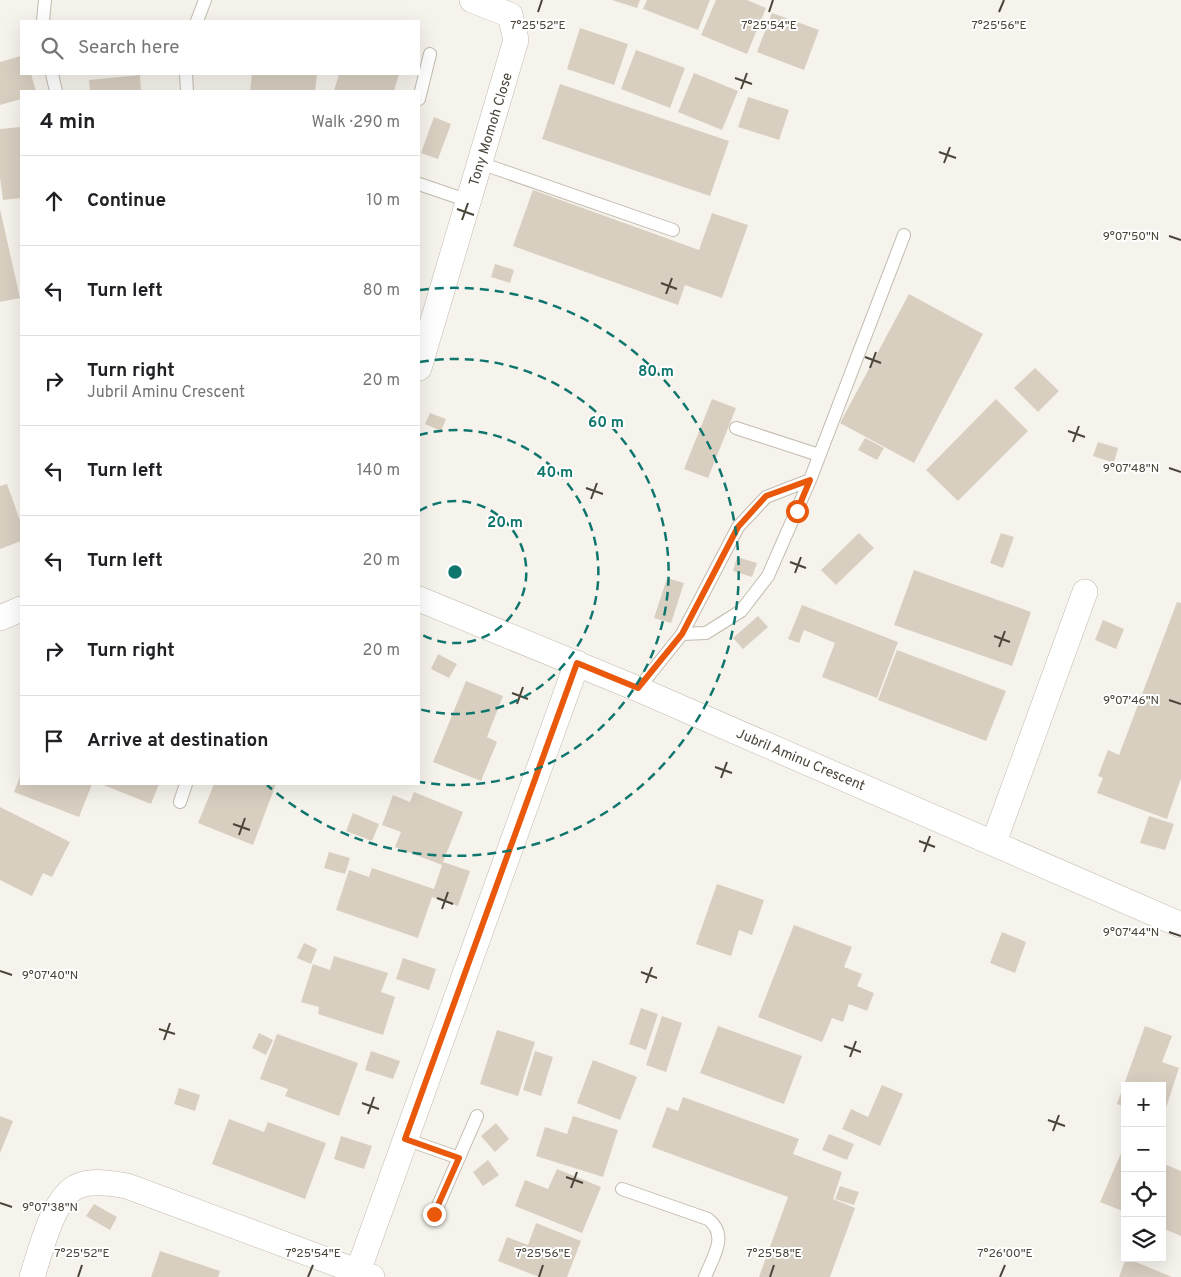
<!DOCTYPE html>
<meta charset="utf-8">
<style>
body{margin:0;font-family:Overpass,sans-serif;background:#f2f2f2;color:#202124}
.controls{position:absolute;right:15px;bottom:15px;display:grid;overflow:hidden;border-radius:0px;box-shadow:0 5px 20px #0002}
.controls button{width:45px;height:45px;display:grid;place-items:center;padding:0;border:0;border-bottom:1px solid #e0e0e0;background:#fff;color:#202124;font:25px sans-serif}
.stop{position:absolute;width:15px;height:15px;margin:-11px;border:4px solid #ea580c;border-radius:50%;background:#fff}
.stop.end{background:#ea580c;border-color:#fff;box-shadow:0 1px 5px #0008}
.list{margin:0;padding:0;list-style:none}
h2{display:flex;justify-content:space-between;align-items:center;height:65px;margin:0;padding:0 20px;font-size:21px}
h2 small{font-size:16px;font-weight:400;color:#757577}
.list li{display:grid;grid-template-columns:32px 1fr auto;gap:15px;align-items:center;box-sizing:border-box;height:90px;padding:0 20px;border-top:1px solid #e0e0e0}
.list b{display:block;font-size:19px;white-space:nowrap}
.list p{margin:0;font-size:16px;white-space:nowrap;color:#757577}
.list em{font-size:16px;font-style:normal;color:#757577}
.icon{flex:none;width:28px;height:28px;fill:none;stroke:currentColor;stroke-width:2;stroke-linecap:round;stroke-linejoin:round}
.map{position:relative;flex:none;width:1181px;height:1277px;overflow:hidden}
.search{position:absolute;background:#fff;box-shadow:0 5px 20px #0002;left:20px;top:20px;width:400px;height:55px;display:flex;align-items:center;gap:12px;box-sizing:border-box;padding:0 18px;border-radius:0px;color:#757577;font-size:19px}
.panel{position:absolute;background:#fff;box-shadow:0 5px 20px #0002;left:20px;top:90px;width:400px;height:695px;border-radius:0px}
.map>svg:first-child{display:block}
</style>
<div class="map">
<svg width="1181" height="1277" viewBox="0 0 1181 1277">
<rect width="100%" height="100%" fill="#f6f3ec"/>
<path fill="#d8cfc1" d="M612 0H640L637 8Z
M647 0H710L698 30 643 9Z
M716 0H747L766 8 747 54 701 35Z
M772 13 819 30 804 70 757 52Z
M580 28 628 44 614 85 567 69Z
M636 50 685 68 670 108 621 89Z
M21 56V74H31L36 91H21V99L0 105V62Z
M694 73 738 91 722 130 678 112Z
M252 74H317L315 91H250Z
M339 74H399L394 91H334Z
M140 75 141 91H90L89 80Z
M560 84 729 141 710 196 542 139Z
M748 97 789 110 779 140 738 127Z
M434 117 451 124 438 159 421 153Z
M21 127V198L3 200 0 177V129Z
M533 190 699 250 712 213 748 225 722 298 685 285 678 305 513 246Z
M0 209 20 298 0 302Z
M495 264 514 270 510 283 491 277Z
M909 294 983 334 914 463 840 423Z
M1035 368 1059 391 1038 412 1014 388Z
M712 399 736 408 708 478 684 469Z
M996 399 1028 431 958 501 926 470Z
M430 413 446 419 441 431 425 424Z
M865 438 884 448 877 460 858 450Z
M1098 442 1118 448 1114 463 1093 456Z
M7 484 21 523V541L0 549V486Z
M859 533 874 548 836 585 821 570Z
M1001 533 1014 537 1003 568 990 563Z
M737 557 757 563 752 577 733 571Z
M914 570 1031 612 1012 666 894 625Z
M667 578 684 583 671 623 654 618Z
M1177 602 1181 603V778L1167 819 1097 793 1103 778 1098 776 1108 750 1119 755Z
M802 605 898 642 877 698 822 677 835 643 804 630 799 643 788 639Z
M758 616 768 627 743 649 733 638Z
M1103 620 1124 629 1116 649 1095 640Z
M897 650 1006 691 986 741 878 700Z
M438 654 457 664 449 678 431 669Z
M466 681 503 696 487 737 497 742 481 781 433 762Z
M21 774V784H92L79 817 14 792Z
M101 784H159L151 804Z
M214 784H276L253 845 198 823Z
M414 792 463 812 443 862 470 871 458 906 432 897 418 938 336 910 349 870 369 877 372 868 434 889 442 865 395 847 401 832 382 825 393 795 410 802Z
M0 807 70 842 52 877 43 873 32 896 0 880Z
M353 813 379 824 372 841 346 831Z
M1149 816 1174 824 1165 850 1140 843Z
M329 852 350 858 345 874 324 868Z
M717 884 764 900 752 935 739 930 731 956 696 944Z
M794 925 852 947 844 967 862 974 857 986 874 993 867 1011 849 1004 843 1022 832 1018 822 1042 758 1017Z
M1002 932 1026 942 1015 973 990 963Z
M304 943 317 949 311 964 297 958Z
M334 956 388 973 381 992 395 997 383 1035 318 1014 319 1007 301 1002 313 964 330 970Z
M403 958 436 969 429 990 396 979Z
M641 1008 658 1014 646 1050 629 1044Z
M662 1016 682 1023 666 1072 646 1065Z
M718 1026 802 1056 784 1104 700 1073Z
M1145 1026 1172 1036 1162 1062 1179 1068 1163 1117 1162 1086H1125V1107L1117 1104Z
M497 1030 535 1042 518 1096 480 1084Z
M259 1033 273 1040 266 1055 252 1048Z
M277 1034 358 1063 339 1116 285 1096 288 1089 260 1079Z
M371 1051 400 1061 393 1079 365 1070Z
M535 1051 553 1057 541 1096 523 1090Z
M593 1060 637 1077 620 1120 577 1103Z
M882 1085 903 1094 880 1146 842 1129 851 1109 868 1117Z
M179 1088 200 1095 195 1111 174 1104Z
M683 1097 799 1139 793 1154 842 1172 833 1199 855 1208 830 1277H759L788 1197 652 1147 667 1107 678 1111Z
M0 1116 13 1121 0 1153Z
M573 1116 618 1130 603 1177 536 1156 545 1127 567 1134Z
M229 1119 264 1132 268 1122 326 1143 305 1199 212 1164Z
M496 1123 509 1139 495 1152 481 1136Z
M829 1134 854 1144 847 1160 822 1150Z
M341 1136 372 1146 364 1169 334 1159Z
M1125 1144V1212L1100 1202Z
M488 1160 499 1175 483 1186 473 1172Z
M1162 1163 1181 1171V1236L1162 1228Z
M557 1169 601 1187 582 1233 515 1206 525 1180 548 1189Z
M840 1186 859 1192 854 1205 835 1199Z
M94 1204 117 1217 110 1230 86 1216Z
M536 1223 581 1241 567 1277H539L498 1261 507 1237 528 1245Z
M160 1251 220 1271 218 1277H151Z
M1126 1258 1172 1277H1119Z"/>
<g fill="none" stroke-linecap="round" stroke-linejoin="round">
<defs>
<path id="lane" d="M43 21 45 0
M197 21 205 0
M52 74 56 91
M186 74 187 91
M419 99 430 54
M480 163 673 230
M419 184 469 201
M736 428 819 455
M682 634 706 633 741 611 768 576 810 480
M638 689 682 634 738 527 766 497 810 480 904 235
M180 802 186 784
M405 1139 459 1158
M622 1189 708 1219C729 1235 713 1257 705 1277
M434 1215 477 1116"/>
<path id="street" d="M419 368 516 40 510 15 472 0
M419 599 638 689 1181 925
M0 618 21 609
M994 842 1085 592
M32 1277C40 1253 53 1196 78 1186 93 1180 112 1183 127 1186L372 1277
M356 1277 577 663"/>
</defs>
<use href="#lane" stroke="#c2bbae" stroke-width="14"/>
<use href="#street" stroke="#c2bbae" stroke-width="26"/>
<use href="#lane" stroke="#fff" stroke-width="12"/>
<use href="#street" stroke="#fff" stroke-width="25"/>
</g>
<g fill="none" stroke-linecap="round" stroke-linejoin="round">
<path stroke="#ea580c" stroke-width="6" d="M434 1214 459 1158 405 1139 577 663 638 688 682 634 738 527 766 496 810 480 797 511"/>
</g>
<path fill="none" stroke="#4b4439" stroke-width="2" d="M538 12 542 0M769 12 773 0M999 12 1004 0M735 78 752 84M741 89 747 73M939 152 956 158M944 163 950 147M457 209 474 215M462 220 468 203M1169 236 1181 240M661 283 677 289M666 294 672 278M865 357 881 363M870 368 876 352M1068 431 1085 437M1073 442 1079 426M1169 468 1181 472M586 488 603 494M591 499 597 483M790 562 806 568M795 573 801 557M994 636 1010 642M999 647 1005 631M512 693 528 699M1169 700 1181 704M517 704 523 687M715 767 732 773M721 778 727 762M233 824 250 830M239 835 245 818M919 841 935 847M924 852 930 836M437 898 453 904M442 909 448 892M1169 932 1181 936M0 971 12 975M641 972 657 978M646 983 652 967M159 1029 175 1034M164 1040 170 1023M844 1046 861 1052M850 1057 856 1041M362 1103 379 1109M368 1114 374 1097M1048 1120 1065 1126M1053 1131 1059 1115M566 1177 583 1183M571 1188 577 1172M0 1203 12 1207M78 1277 82 1265M308 1277 313 1265M539 1277 543 1265M770 1277 774 1265M1000 1277 1005 1265"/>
<g fill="none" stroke="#0f766e" stroke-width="2.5" stroke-dasharray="9 6">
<path d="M419 511A71 71 0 1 1 419 633"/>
<path d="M419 435A142 142 0 1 1 419 709"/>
<path d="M420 362A213 213 0 1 1 420 782"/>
<path d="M420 290A284 284 0 1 1 267 785"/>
</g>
<g text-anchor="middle" stroke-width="4" stroke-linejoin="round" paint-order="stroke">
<g font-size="14" fill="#4b4439" stroke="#fff">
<text transform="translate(490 129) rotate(-73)" y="5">Tony Momoh Close</text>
<text transform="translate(801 759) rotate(23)" y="5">Jubril Aminu Crescent</text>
</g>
</g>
<g font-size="12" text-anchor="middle" fill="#4b4439" stroke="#fff" stroke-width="4" stroke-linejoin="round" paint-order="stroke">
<text x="538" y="29">7°25'52"E</text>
<text x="769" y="29">7°25'54"E</text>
<text x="999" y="29">7°25'56"E</text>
<text x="1131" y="240">9°07'50"N</text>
<text x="1131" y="472">9°07'48"N</text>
<text x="1131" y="704">9°07'46"N</text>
<text x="1131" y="936">9°07'44"N</text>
<text x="50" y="979">9°07'40"N</text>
<text x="50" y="1211">9°07'38"N</text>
<text x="82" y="1257">7°25'52"E</text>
<text x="313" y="1257">7°25'54"E</text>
<text x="543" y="1257">7°25'56"E</text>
<text x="774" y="1257">7°25'58"E</text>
<text x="1005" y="1257">7°26'00"E</text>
</g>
<circle cx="455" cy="572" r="8" fill="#0f766e" stroke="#fff" stroke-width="2.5"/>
<g font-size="15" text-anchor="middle" font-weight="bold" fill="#0f766e" stroke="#fff" stroke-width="4" stroke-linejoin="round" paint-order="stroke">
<text x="656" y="376">80 m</text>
<text x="606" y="427">60 m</text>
<text x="555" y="477">40 m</text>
<text x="505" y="527">20 m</text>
</g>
</svg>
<div class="controls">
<button>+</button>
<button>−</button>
<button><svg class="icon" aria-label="locate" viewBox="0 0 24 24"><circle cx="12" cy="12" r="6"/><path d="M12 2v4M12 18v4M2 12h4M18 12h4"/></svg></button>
<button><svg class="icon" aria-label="layers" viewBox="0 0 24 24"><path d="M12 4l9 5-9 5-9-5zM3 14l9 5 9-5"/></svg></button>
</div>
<div class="stop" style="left:797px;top:511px"></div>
<div class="stop end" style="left:434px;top:1214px"></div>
<div class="search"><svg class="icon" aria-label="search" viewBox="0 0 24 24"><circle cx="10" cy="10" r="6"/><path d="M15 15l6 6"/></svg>Search here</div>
<section class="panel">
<h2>4 min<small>Walk · 290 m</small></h2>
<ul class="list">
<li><svg class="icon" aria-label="ahead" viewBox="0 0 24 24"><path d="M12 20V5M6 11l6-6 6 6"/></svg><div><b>Continue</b></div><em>10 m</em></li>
<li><svg class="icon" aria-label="left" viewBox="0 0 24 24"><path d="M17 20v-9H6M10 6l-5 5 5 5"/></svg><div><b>Turn left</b></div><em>80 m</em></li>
<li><svg class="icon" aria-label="right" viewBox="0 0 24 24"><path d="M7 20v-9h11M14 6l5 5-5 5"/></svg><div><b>Turn right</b><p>Jubril Aminu Crescent</p></div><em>20 m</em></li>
<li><svg class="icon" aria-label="left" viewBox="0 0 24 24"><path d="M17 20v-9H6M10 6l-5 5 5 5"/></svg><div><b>Turn left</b></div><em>140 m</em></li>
<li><svg class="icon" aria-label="left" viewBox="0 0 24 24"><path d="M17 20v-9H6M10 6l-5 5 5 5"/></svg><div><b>Turn left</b></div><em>20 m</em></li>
<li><svg class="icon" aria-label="right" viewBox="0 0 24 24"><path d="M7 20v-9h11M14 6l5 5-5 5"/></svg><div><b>Turn right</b></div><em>20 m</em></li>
<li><svg class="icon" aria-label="arrive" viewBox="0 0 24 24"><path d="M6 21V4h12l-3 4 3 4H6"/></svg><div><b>Arrive at destination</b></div></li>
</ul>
</section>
</div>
